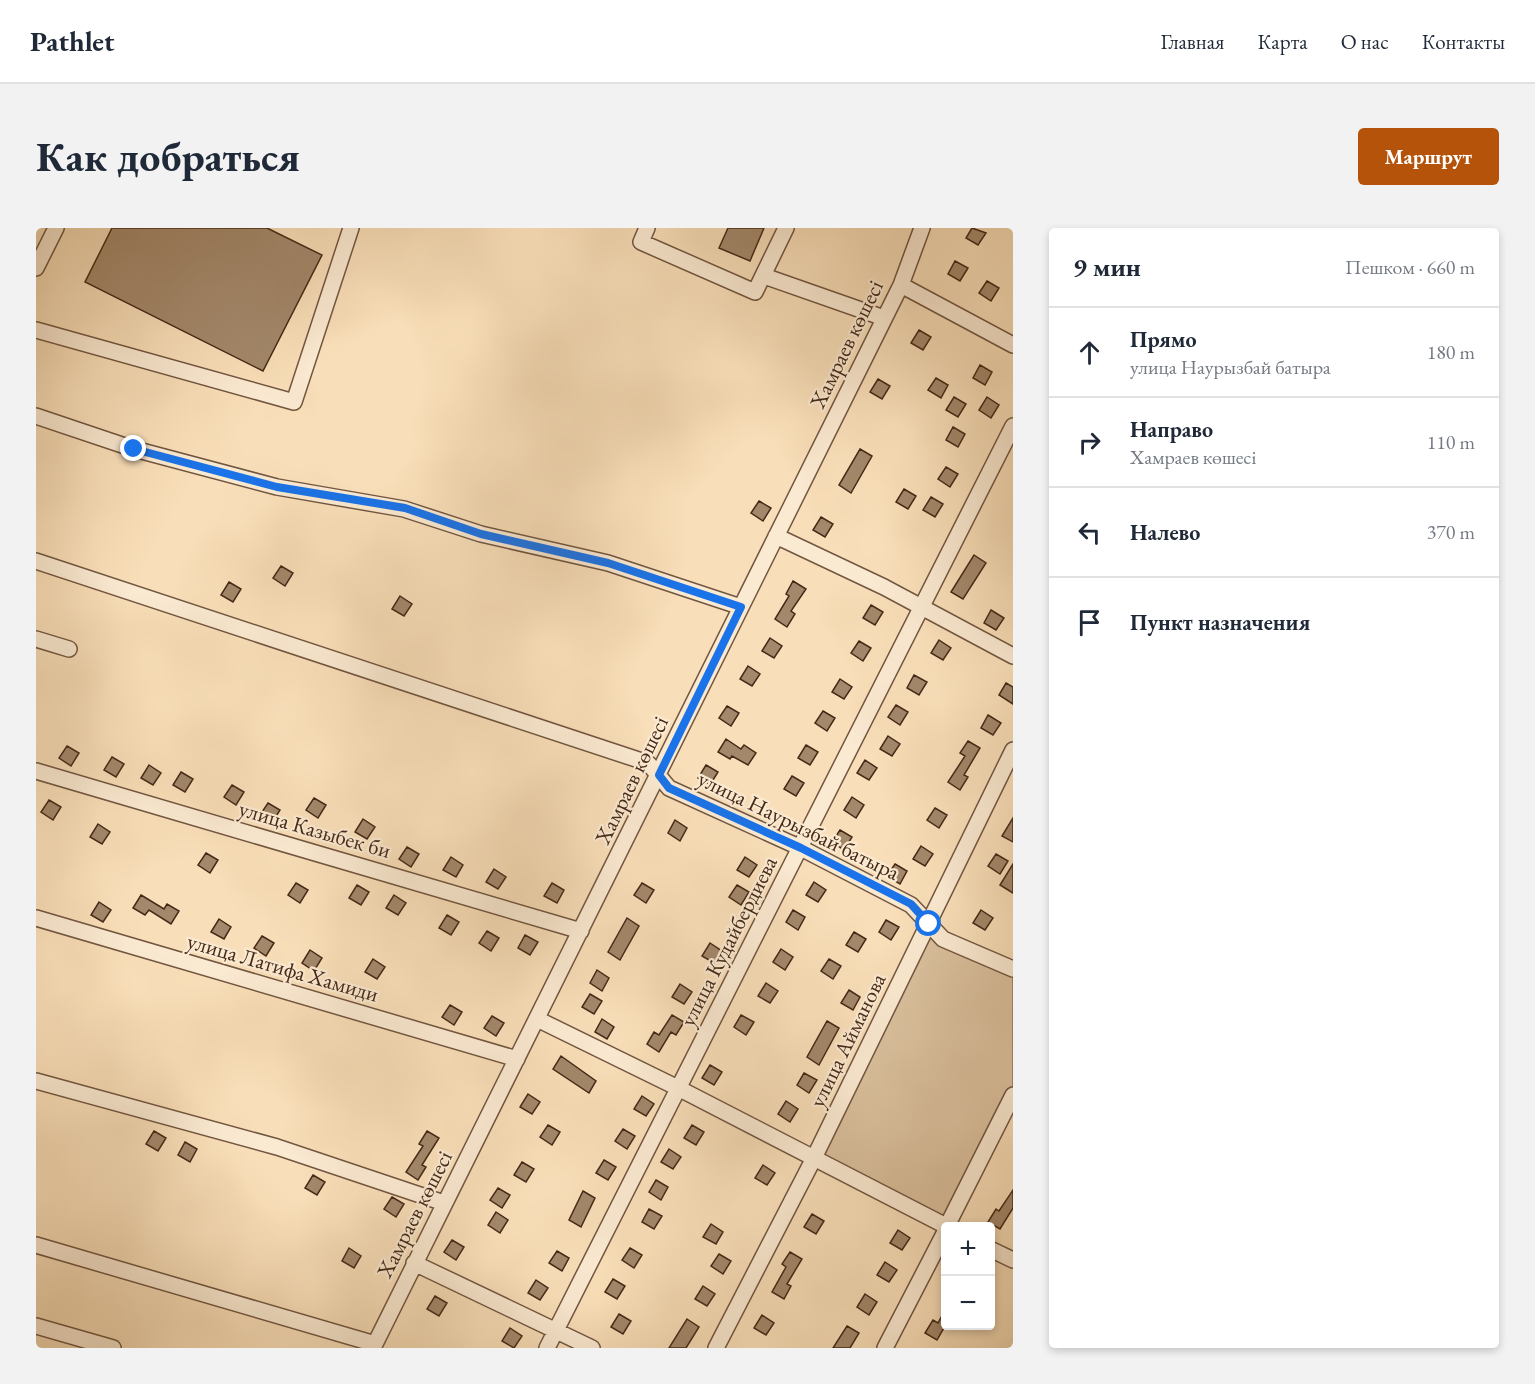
<!DOCTYPE html>
<html lang="ru">
<meta charset="utf-8">
<style>
body{margin:0;font-family:"EB Garamond",serif;background:#f2f2f3;color:#1f2937}
.controls{position:absolute;right:18px;bottom:18px;display:grid;overflow:hidden;border-radius:6px;box-shadow:0 3px 9px #0003}
.controls button{width:54px;height:54px;display:grid;place-items:center;padding:0;border:0;border-bottom:2px solid #e0e1e3;background:#fff;color:#1f2937;font:30px sans-serif}
.stop{position:absolute;width:18px;height:18px;margin:-14px;border:4px solid #1a73e8;border-radius:50%;background:#fff}
.stop.end{background:#1a73e8;border-color:#fff;box-shadow:0 2px 6px #0008}
.list{margin:0;padding:0;list-style:none}
h2{display:flex;justify-content:space-between;align-items:center;height:78px;margin:0;padding:0 24px;font-size:26px}
h2 small{font-size:20px;font-weight:400;color:#747a83}
.list li{display:grid;grid-template-columns:39px 1fr auto;gap:18px;align-items:center;box-sizing:border-box;height:90px;padding:0 24px;border-top:2px solid #e0e1e3}
.list b{display:block;font-size:22px;white-space:nowrap}
.list p{margin:0;font-size:20px;white-space:nowrap;color:#747a83}
.list em{font-size:20px;font-style:normal;color:#747a83}
.icon{flex:none;width:33px;height:33px;fill:none;stroke:currentColor;stroke-width:2;stroke-linecap:round;stroke-linejoin:round}
.map{position:relative;flex:none;width:977px;height:1120px;overflow:hidden;border-radius:6px}
header{display:flex;align-items:center;gap:36px;box-sizing:border-box;height:84px;padding:0 30px;background:#fff;border-bottom:2px solid #e0e1e3}
header strong{font-size:28px}
nav{display:flex;gap:33px;margin-inline-start:auto;font-size:21px}
.intro{display:flex;align-items:center;justify-content:space-between;box-sizing:border-box;height:144px;padding:0 36px}
h1{margin:0;font-size:42px}
.button{padding:15px 27px;border-radius:6px;background:#b45309;color:#fff;font-size:21px;font-weight:700}
main{display:flex;gap:36px;padding:0 36px}
aside{flex:1;background:#fff;border-radius:6px;box-shadow:0 3px 9px #0003}
.map>svg:first-child{display:block}
</style>
<header>
<strong>Pathlet</strong>
<nav><a>Главная</a><a>Карта</a><a>О нас</a><a>Контакты</a></nav>
</header>
<div class="intro"><h1>Как добраться</h1><a class="button">Маршрут</a></div>
<main>
<div class="map">
<svg width="977" height="1120" viewBox="0 0 977 1120">
<rect width="100%" height="100%" fill="#f9dfb9"/>
<filter id="stains"><feTurbulence type="fractalNoise" baseFrequency=".00333" numOctaves="4"/><feColorMatrix values="0 0 0 0 .2 0 0 0 0 .09 0 0 0 0 .02 0 0 0 .5 -.17"/></filter>
<radialGradient id="worn" r=".72"><stop offset=".6" stop-color="#630" stop-opacity="0"/><stop offset="1" stop-color="#630" stop-opacity=".3"/></radialGradient>
<path fill="#dac09d" stroke="#90745a" stroke-width="1.5" d="M893 696 977 741V867L911 998 778 930Z"/>
<path fill="#a3886b" stroke="#452917" stroke-width="1.5" d="M76 0H231L286 27 227 143 49 54Z
M692 0H728L714 33 683 20Z
M936 0 950 5 942 17 930 10Z
M919 33 932 40 924 53 912 46Z
M951 53 963 60 955 73 943 65Z
M883 102 895 109 887 122 875 115Z
M944 137 956 144 949 157 937 150Z
M900 150 912 157 905 170 892 162Z
M842 151 854 158 846 171 834 164Z
M918 169 930 176 922 189 910 182Z
M951 169 963 177 955 190 943 182Z
M917 199 929 206 922 219 910 212Z
M824 221 836 228 815 265 803 257Z
M910 239 922 246 914 259 902 251Z
M868 261 880 268 872 281 860 274Z
M895 269 907 276 899 289 887 282Z
M723 273 735 280 727 293 715 285Z
M785 289 797 296 789 309 777 302Z
M938 327 950 335 927 371 915 364Z
M245 338 257 345 249 358 237 350Z
M757 353 770 361 755 383 759 386 751 399 739 391 753 368 750 366Z
M193 354 205 361 197 374 185 367Z
M364 368 376 376 368 388 356 381Z
M835 377 847 384 839 397 827 390Z
M955 382 968 390 960 402 948 395Z
M734 410 746 418 738 430 726 423Z
M903 412 915 420 907 432 895 425Z
M823 413 835 420 827 433 815 425Z
M712 438 724 446 716 458 704 451Z
M878 447 891 454 883 467 871 460Z
M804 451 816 459 808 471 796 464Z
M970 455 977 459V476L963 467Z
M860 477 872 484 864 497 852 489Z
M691 478 703 485 695 498 683 490Z
M787 483 799 490 791 503 779 495Z
M952 487 965 495 957 507 945 500Z
M852 508 864 516 856 528 844 521Z
M690 511 705 521 708 517 720 525 712 537 696 528 694 531 682 524Z
M932 513 944 520 928 547 932 549 924 562 912 554 929 528 924 525Z
M770 517 782 524 774 537 762 530Z
M31 518 43 525 35 538 23 530Z
M76 529 88 536 80 549 68 542Z
M829 532 841 540 833 552 821 545Z
M113 537 125 545 117 557 105 550Z
M670 537 682 544 674 557 662 550Z
M145 544 157 551 149 564 137 557Z
M756 548 768 555 760 568 748 561Z
M196 557 208 564 200 577 188 569Z
M816 569 828 577 820 590 808 582Z
M278 570 290 577 282 590 270 582Z
M13 572 25 579 17 592 5 584Z
M232 575 244 582 236 595 224 587Z
M899 580 911 587 903 600 891 592Z
M977 590V614L966 608Z
M327 591 339 599 331 611 319 604Z
M639 592 651 600 644 613 632 605Z
M62 596 74 604 66 616 54 609Z
M804 602 816 609 808 622 796 614Z
M885 618 897 626 889 638 877 631Z
M371 619 383 626 375 639 363 631Z
M170 625 182 632 174 645 162 637Z
M960 626 972 633 964 646 952 638Z
M415 629 427 637 420 649 407 642Z
M709 629 721 637 713 649 701 642Z
M859 636 871 643 864 656 851 648Z
M977 636V665L964 657Z
M458 641 470 649 462 661 450 654Z
M778 654 790 662 782 674 770 667Z
M260 655 272 662 264 675 252 667Z
M516 655 528 662 521 675 508 668Z
M606 655 618 662 610 675 598 667Z
M321 657 333 664 325 677 313 670Z
M701 657 713 664 705 677 693 669Z
M105 667 128 681 131 676 143 683 135 696 113 682 109 687 97 680Z
M358 667 370 675 362 687 350 680Z
M63 674 75 682 67 694 55 687Z
M757 682 769 689 762 702 750 694Z
M945 682 957 690 949 702 937 695Z
M411 687 423 694 415 707 403 700Z
M591 690 603 698 584 732 572 724Z
M183 691 195 699 188 711 175 704Z
M850 692 863 699 855 712 843 704Z
M451 703 463 710 455 723 443 715Z
M818 704 830 711 822 724 810 717Z
M489 707 502 714 494 727 482 720Z
M226 708 238 715 230 728 218 720Z
M674 715 686 723 678 735 666 728Z
M745 721 757 729 749 742 737 734Z
M274 722 286 730 278 743 266 735Z
M337 731 349 739 341 751 329 744Z
M793 731 805 738 797 751 785 743Z
M561 742 573 750 566 763 554 755Z
M730 755 742 763 734 775 722 768Z
M644 756 656 764 648 776 636 769Z
M813 762 824 769 817 782 805 775Z
M554 766 566 773 558 786 546 779Z
M414 777 426 784 418 797 406 789Z
M636 787 648 794 640 807 635 804 623 824 611 816 618 804 623 807Z
M705 787 718 794 710 807 698 799Z
M456 788 468 795 460 808 448 800Z
M566 791 578 799 571 811 559 804Z
M791 793 803 800 783 837 771 829Z
M525 828 560 853 553 865 517 841Z
M674 837 686 844 678 857 666 850Z
M768 845 781 852 773 865 761 857Z
M492 866 504 874 496 886 484 879Z
M606 868 618 876 610 888 598 881Z
M750 873 762 881 754 894 742 886Z
M512 897 524 904 516 917 504 909Z
M656 897 668 904 660 917 648 910Z
M587 901 599 908 591 921 579 913Z
M118 903 130 910 122 923 110 916Z
M391 903 403 910 386 937 390 939 382 952 370 944 387 918 383 916Z
M149 914 161 921 154 934 142 927Z
M633 921 645 929 637 941 625 934Z
M568 932 580 939 572 952 560 945Z
M486 934 498 941 490 954 478 947Z
M727 937 739 945 731 957 719 950Z
M277 947 289 954 281 967 269 960Z
M620 952 632 959 625 972 613 964Z
M462 960 474 967 466 980 454 972Z
M977 962V980L964 1001 952 994 960 981 963 983Z
M547 963 559 970 545 999 533 992Z
M356 969 368 976 360 989 348 981Z
M613 981 626 988 618 1001 606 994Z
M460 984 472 992 464 1005 452 997Z
M776 986 788 993 780 1006 768 999Z
M675 996 687 1004 680 1016 667 1009Z
M862 1002 874 1010 866 1022 854 1015Z
M416 1012 428 1019 420 1032 408 1024Z
M313 1020 325 1028 318 1040 306 1033Z
M594 1020 606 1027 598 1040 586 1032Z
M521 1023 533 1030 526 1043 513 1035Z
M754 1024 766 1031 751 1056 755 1058 748 1071 736 1064 750 1039 746 1036Z
M683 1026 695 1033 687 1046 675 1038Z
M849 1034 861 1042 853 1054 841 1047Z
M577 1051 589 1058 581 1071 569 1064Z
M500 1052 512 1060 504 1072 492 1065Z
M667 1058 679 1066 671 1078 659 1071Z
M829 1066 841 1074 833 1087 821 1079Z
M399 1068 411 1075 403 1088 391 1081Z
M909 1082V1098L901 1112 889 1105 897 1092 902 1095Z
M583 1086 595 1093 587 1106 575 1099Z
M726 1087 738 1095 730 1107 718 1100Z
M651 1091 663 1099 650 1120H633Z
M811 1098 823 1105 814 1120H797Z
M474 1100 486 1108 478 1120 466 1113Z"/>
<g fill="none" stroke-linecap="round" stroke-linejoin="round">
<defs>
<path id="minor" d="M611 0 605 14 719 64 750 0
M0 40 20 0
M728 48 848 90
M865 57 977 117
M0 102 258 174 315 0
M0 188 98 221 241 259 368 281 445 306 572 335 705 379
M740 308 848 359 977 428
M0 333 612 535 633 560 765 620 875 677 907 711 977 741
M0 411 33 421
M0 543 545 703
M0 690 481 831
M501 791 642 860 910 998
M0 853 241 919 408 975
M911 998 977 867
M0 1017 339 1116
M954 1021 977 1032
M378 1035 556 1120
M0 1098 77 1120
M337 1120 865 57 886 0
M511 1120 977 198
M680 1120 778 930 977 522
M849 1120 910 1002"/>
</defs>
<use href="#minor" stroke="#725640" stroke-width="18"/>
<use href="#minor" stroke="#fbead2" stroke-width="15"/>
</g>
<g fill="none" stroke-linecap="round" stroke-linejoin="round">
<path stroke="#1a73e8" stroke-width="8" d="M98 221 241 259 369 280 445 306 572 335 705 379 623 547 633 560 765 620 875 676 893 696"/>
</g>
<g text-anchor="middle" stroke-width="4.5" stroke-linejoin="round" paint-order="stroke">
<g font-size="22" fill="#452917" stroke="#fbead2">
<text transform="translate(810 116) rotate(-64)" y="8">Хамраев көшесі</text>
<text transform="translate(595 552) rotate(-64)" y="8">Хамраев көшесі</text>
<text transform="translate(763 597) rotate(26)" y="8">улица Наурызбай батыра</text>
<text transform="translate(279 601) rotate(16)" y="8">улица Казыбек би</text>
<text transform="translate(692 713) rotate(-63)" y="8">улица Кудайбердиева</text>
<text transform="translate(247 739) rotate(16)" y="8">улица Латифа Хамиди</text>
<text transform="translate(811 812) rotate(-64)" y="8">улица Айманова</text>
<text transform="translate(378 986) rotate(-63)" y="8">Хамраев көшесі</text>
</g>
</g>
<rect width="100%" height="100%" filter="url(#stains)"/>
<rect width="100%" height="100%" fill="url(#worn)"/>
</svg>
<div class="controls">
<button>+</button>
<button>−</button>
</div>
<div class="stop" style="left:893px;top:696px"></div>
<div class="stop end" style="left:98px;top:221px"></div>
</div>
<aside>
<h2>9 мин<small>Пешком · 660 m</small></h2>
<ul class="list">
<li><svg class="icon" aria-label="ahead" viewBox="0 0 24 24"><path d="M12 20V5M6 11l6-6 6 6"/></svg><div><b>Прямо</b><p>улица Наурызбай батыра</p></div><em>180 m</em></li>
<li><svg class="icon" aria-label="right" viewBox="0 0 24 24"><path d="M7 20v-9h11M14 6l5 5-5 5"/></svg><div><b>Направо</b><p>Хамраев көшесі</p></div><em>110 m</em></li>
<li><svg class="icon" aria-label="left" viewBox="0 0 24 24"><path d="M17 20v-9H6M10 6l-5 5 5 5"/></svg><div><b>Налево</b></div><em>370 m</em></li>
<li><svg class="icon" aria-label="arrive" viewBox="0 0 24 24"><path d="M6 21V4h12l-3 4 3 4H6"/></svg><div><b>Пункт назначения</b></div></li>
</ul>
</aside>
</main>
